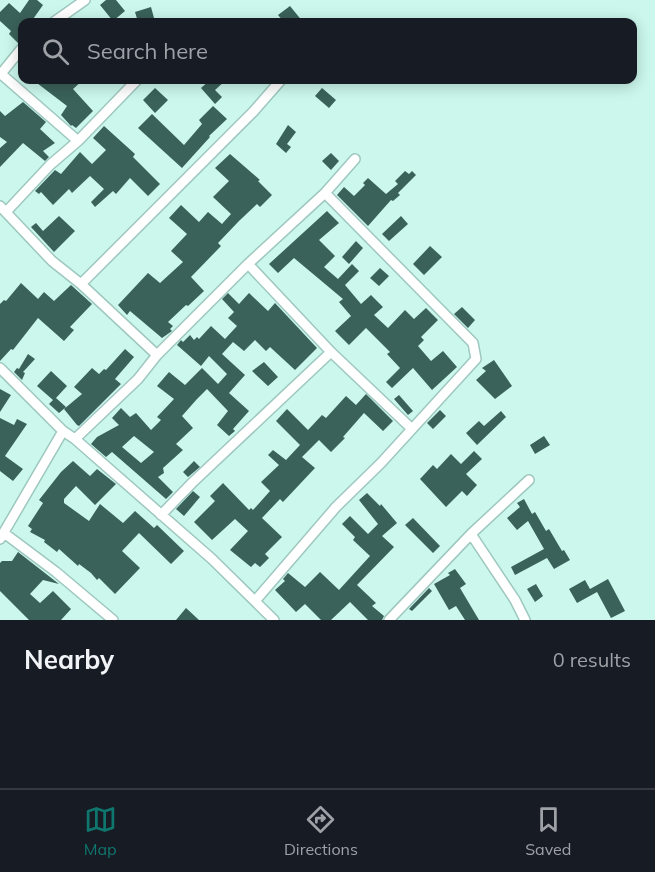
<!DOCTYPE html>
<style>
body{margin:0;font-family:Mulish,sans-serif;background:#20242c;color:#f1f3f6}
.list{margin:0;padding:0;list-style:none}
h2{display:flex;justify-content:space-between;align-items:center;height:78px;margin:0;padding:0 24px;font-size:26px}
h2 small{font-size:20px;font-weight:400;color:#9ea1a6}
.icon{flex:none;width:33px;height:33px;fill:none;stroke:currentColor;stroke-width:2;stroke-linecap:round;stroke-linejoin:round}
.map{position:relative;flex:none;width:655px;height:620px;overflow:hidden}
.search{position:absolute;background:#171b24;box-shadow:0 3px 15px #0003;left:18px;right:18px;top:18px;height:66px;display:flex;align-items:center;gap:15px;box-sizing:border-box;padding:0 21px;border-radius:12px;color:#9ea1a6;font-size:22px}
.sheet{height:168px;background:#171b24}
nav{display:flex;justify-content:space-around;align-items:center;box-sizing:border-box;height:84px;border-top:2px solid #363941;background:#171b24;font-size:16px;color:#9ea1a6}
nav a{display:grid;justify-items:center;gap:3px}
nav .on{color:#0f766e}
.map>svg:first-child{display:block}
</style>
<div class="map">
<svg width="655" height="620" viewBox="0 0 655 620">
<rect width="100%" height="100%" fill="#cbf7ed"/>
<path fill="#3a625a" fill-rule="evenodd" d="M29 0H37L43 5 31 22H22V41L18 43 9 34 11 31 0 21V12L9 3 20 13Z
M106 0H116L125 11 113 21 100 5Z
M290 6 303 22H284L278 15Z
M151 7 154 18 138 22 135 12Z
M33 80H63L66 82 69 80H83L73 89 93 111 76 128 72 125 71 126 61 115 67 106Z
M210 80H226L215 90 222 97 215 104 201 88Z
M155 88 168 100 155 113 143 100Z
M322 88 336 100 329 108 315 96Z
M23 102 46 122 40 129 55 143 43 151 49 157 45 161 23 143 0 167V148L7 142 0 137V111L5 116Z
M213 106 227 119 209 136 210 137 182 168 138 128 152 114 184 145 202 124 199 120Z
M288 125 296 132 287 144 291 147 286 153 276 144Z
M104 126 135 154 133 157 160 184 148 196 130 178 116 194 113 191 95 207 91 202 104 189 90 176 72 193 69 189 53 205 41 192 39 194 35 191 55 170 61 174 80 152 92 164 106 150 93 138Z
M331 153 339 161 331 170 322 161Z
M230 154 260 180 258 181 272 195 260 207 257 204 239 221 218 243 221 246 191 277 204 291 188 306 186 305 168 322 173 326 170 329 172 331 162 338 130 311 127 315 118 305 148 273 160 283 183 262 171 251 187 234 169 218 181 205 199 222 208 212 222 224 231 214 213 197 229 181 215 168Z
M405 171 409 174 412 171 416 175 398 193 400 195 393 201 391 200 368 226 337 195 344 187 354 196 365 185 363 183 368 178 386 194 398 184 395 181Z
M327 211 339 223 319 240 335 256 324 267 338 279 352 264 359 271 345 285 361 304 371 295 383 307 374 315 388 328 405 310 414 319 426 308 438 320 421 337 424 340 418 346 431 361 443 351 457 367 432 390 413 368 392 388 386 382 400 368 387 354 390 352 366 328 349 345 335 331 351 316 339 302 343 299 294 258 278 273 269 264Z
M59 216 75 231 54 252 31 227 36 223 43 231Z
M401 216 408 224 389 241 382 234Z
M356 241 363 248 349 264 342 257Z
M430 246 442 257 424 275 413 264Z
M380 268 389 276 379 286 370 278Z
M21 283 38 299 44 292 54 301 71 285 92 304 70 327 74 330 64 341 38 318 13 350 11 349 0 361V304L4 300 6 301Z
M228 293 239 304 249 293 268 311 275 303 317 348 295 370 270 347 266 351 255 340 244 351 233 342 222 354 245 375 229 393 249 411 233 429 235 431 229 436 217 425 228 411 207 389 197 399 182 416 193 428 176 444 183 450 163 468 164 473 158 477 173 492 166 499 112 452 106 457 91 444 97 437 119 425 112 418 121 408 130 417 136 413 151 430 161 420 157 417 174 399 157 386 169 372 185 385 202 368 218 384 227 374 209 356 201 366 177 345 181 340 183 342 190 335 194 340 197 337 199 339 211 326 225 339 237 326 228 318 234 312 222 299ZM134 436 154 452 141 463 122 447Z
M462 307 475 320 468 328 454 314Z
M125 349 134 357 115 379 121 384 79 426 77 425 64 409 82 394 74 387 92 368 99 374 104 369 106 370Z
M28 354 35 359 23 372 25 373 22 380 14 372 17 368 19 369Z
M494 360 512 386 495 399 476 380 486 371 482 368Z
M264 362 278 377 268 386 252 371Z
M51 371 67 386 56 398 66 407 59 413 49 404 53 400 37 386Z
M0 389 11 395 0 412Z
M366 394 393 421 383 431 364 413 343 437 345 438 331 452 319 440 302 457 315 468 283 502 280 499 262 518 282 537 265 554 269 558 260 567 255 563 251 567 230 550 248 531 235 519 212 540 194 522 215 501 210 496 223 483 249 510 251 508 253 510 270 491 261 482 279 465 268 455 273 450 286 460 300 445 276 421 287 409 308 430 322 415 326 418 346 396 356 405Z
M399 395 413 411 408 415 394 399Z
M440 410 446 416 433 429 427 423Z
M501 411 506 417 477 445 466 433 479 421 484 426Z
M0 418 14 425 17 419 27 424 5 456 23 469 13 481 0 471Z
M544 436 550 445 535 454 530 445Z
M474 451 482 459 466 474 477 485 467 496 462 491 446 507 420 479 433 465 437 469 451 454 461 464Z
M73 461 90 476 97 469 116 484 95 505 76 486 64 499V503L89 521 100 504 123 523 135 511 154 528 157 525 184 551 171 564 139 533 122 551 140 568 115 594 99 578 97 580 91 573 79 564 78 566 59 549 57 552 44 542 45 540 30 532 32 529 28 526 43 503 39 500 61 472Z
M194 461 200 467 188 477 183 472Z
M193 491 200 497 184 516 176 509Z
M367 493 380 506 381 504 397 523 382 536 394 547 357 585 376 603 372 606 384 616 382 620H368L350 602 331 620H321L305 604 296 612 275 590 285 581 283 579 288 573 305 587 320 572 339 590 370 556 353 540 355 537 342 524 350 516 368 534 378 524 359 500Z
M524 499 532 514 535 512 546 531 549 529 562 551 564 550 570 560 554 569 547 558 515 575 511 567 544 549 528 521 517 530 507 518 520 507 517 503Z
M413 518 440 546 433 553 405 525Z
M18 552 59 584 43 580 30 594 40 603 53 591 71 609 61 620H29L0 591V563L2 561H12Z
M455 569 466 584 460 588 479 620H465L456 606 449 610 434 584 450 575 448 573Z
M608 579 625 611 611 618 597 592 577 603 569 589 585 580 590 589Z
M536 584 543 596 535 602 527 589Z
M429 588 432 591 412 611 409 609Z
M186 608 199 620H176Z"/>
<g fill="none" stroke-linecap="round" stroke-linejoin="round">
<defs>
<path id="street" d="M54 22 85 0
M0 73 78 141 137 80
M0 75 22 48
M325 193 355 159
M0 206 52 261 81 284 157 355
M6 212 50 165 78 141
M248 264 331 352 411 428
M81 284 253 112 281 80
M0 368 63 431 75 439 212 559 274 620
M75 439 138 379 157 355 248 264 325 193 473 343 476 359 381 463 336 507 255 601
M161 515 192 483 331 352
M4 533 56 572 113 620
M471 534 515 600 525 620
M0 539 63 431
M389 620 471 534 529 480"/>
</defs>
<use href="#street" stroke="#9ec8bf" stroke-width="12"/>
<use href="#street" stroke="#fff" stroke-width="9"/>
</g>
</svg>
<div class="search"><svg class="icon" aria-label="search" viewBox="0 0 24 24"><circle cx="10" cy="10" r="6"/><path d="M15 15l6 6"/></svg>Search here</div>
</div>
<section class="sheet">
<h2>Nearby<small>0 results</small></h2>
<ul class="list">
</ul>
</section>
<nav>
<a class="on"><svg class="icon" aria-label="map" viewBox="0 0 24 24"><path d="M3 6l6-2 6 2 6-2v14l-6 2-6-2-6 2zM9 4v14M15 6v14"/></svg>Map</a>
<a><svg class="icon" aria-label="directions" viewBox="0 0 24 24"><path d="M12 3l9 9-9 9-9-9zM9 14v-3h6M13 9l2 2-2 2"/></svg>Directions</a>
<a><svg class="icon" aria-label="saved" viewBox="0 0 24 24"><path d="M7 4h10v16l-5-4-5 4z"/></svg>Saved</a>
</nav>
